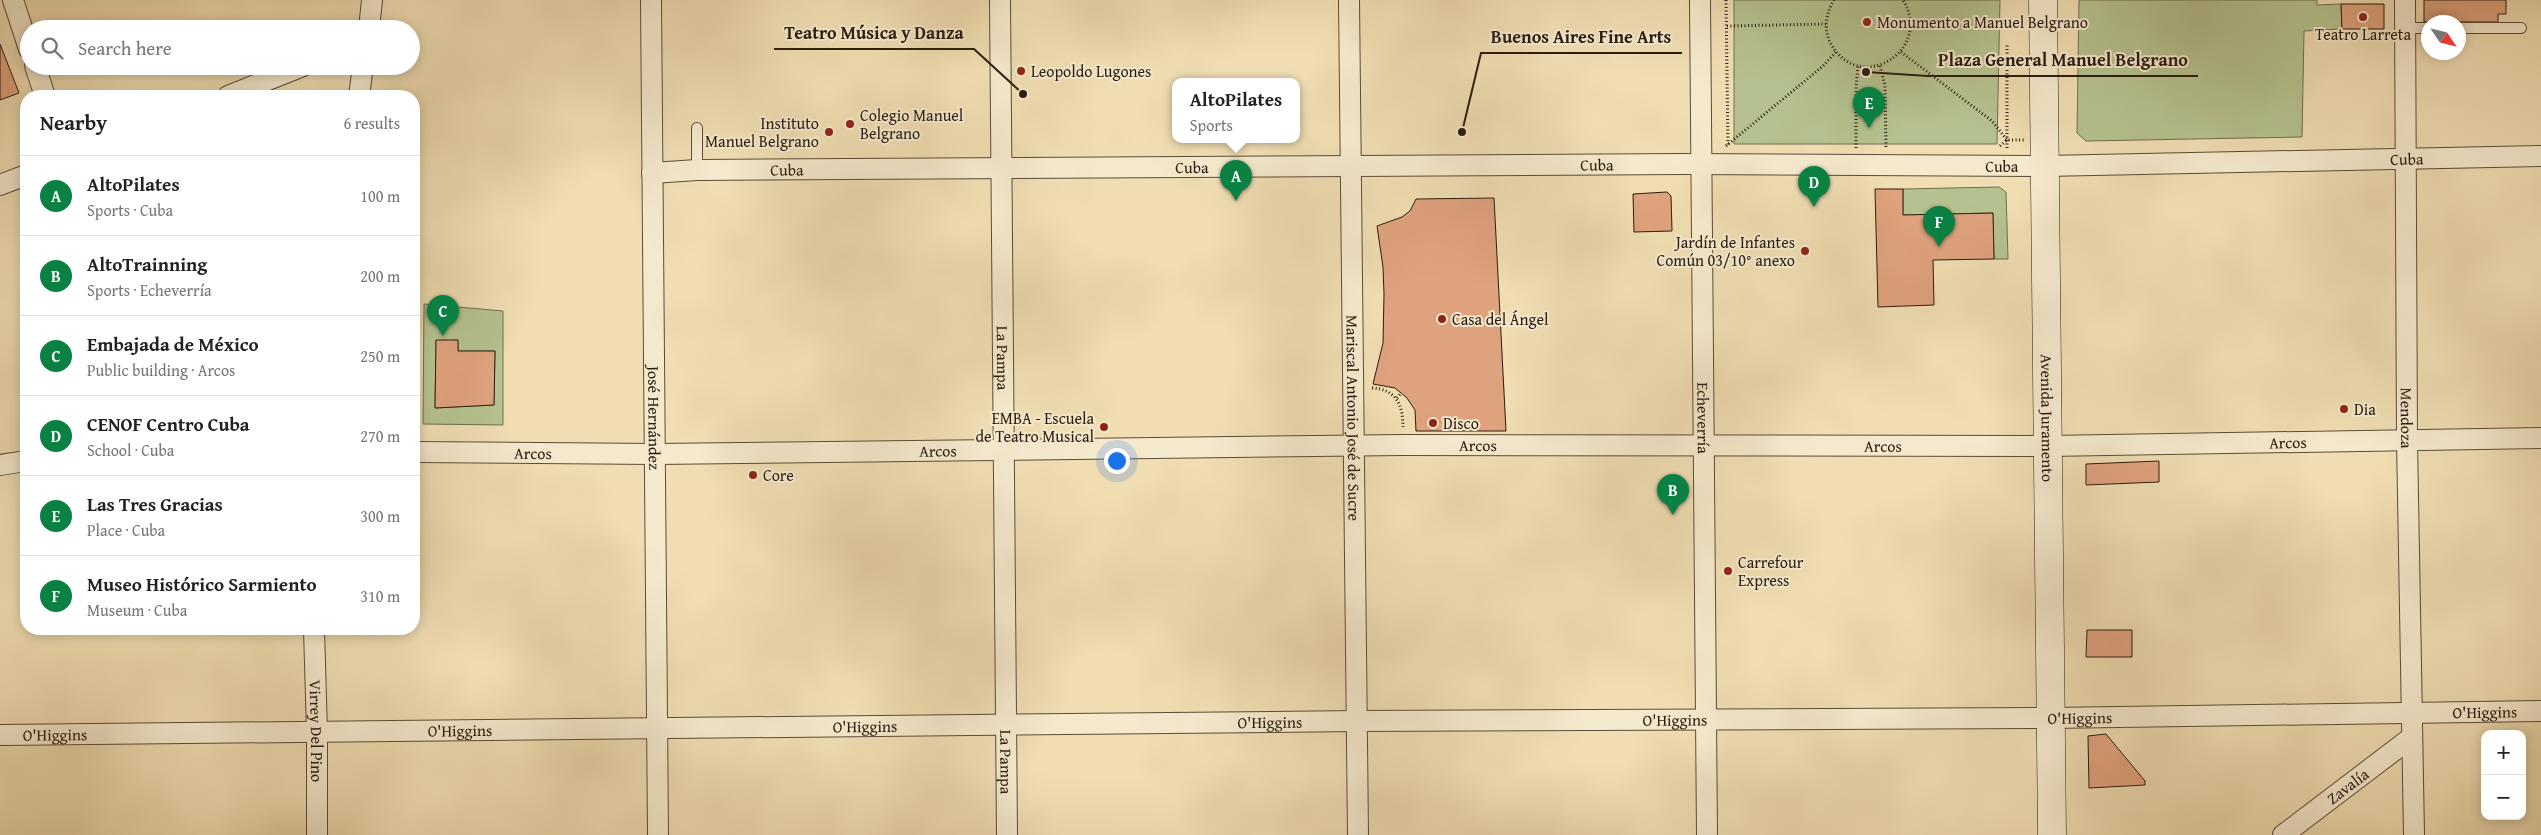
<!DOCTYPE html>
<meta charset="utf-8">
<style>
body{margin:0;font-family:"Gentium Book Plus",serif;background:#f2f2f2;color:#222}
.controls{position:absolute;right:15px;bottom:15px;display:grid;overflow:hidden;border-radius:10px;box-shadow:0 2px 12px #0003}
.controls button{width:45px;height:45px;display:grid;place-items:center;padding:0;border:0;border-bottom:1px solid #e0e0e0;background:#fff;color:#222;font:25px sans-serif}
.compass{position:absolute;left:2421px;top:15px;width:45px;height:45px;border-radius:50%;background:#fff;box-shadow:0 2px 12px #0003;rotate:125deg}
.you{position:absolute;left:1116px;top:460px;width:18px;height:18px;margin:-12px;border:4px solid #fff;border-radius:50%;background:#1a73e8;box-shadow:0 0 0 8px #1a73e833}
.badge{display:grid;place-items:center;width:32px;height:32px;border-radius:50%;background:#0b8043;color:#fff;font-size:16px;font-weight:700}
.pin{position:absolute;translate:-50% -41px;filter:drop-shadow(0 1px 2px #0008)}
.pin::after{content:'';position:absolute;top:26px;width:18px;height:15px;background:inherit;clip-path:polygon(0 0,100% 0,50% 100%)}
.popup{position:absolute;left:1172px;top:78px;width:128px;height:65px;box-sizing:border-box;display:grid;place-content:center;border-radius:10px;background:#fff;filter:drop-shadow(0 1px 4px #0005);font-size:16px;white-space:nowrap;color:#767676}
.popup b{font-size:19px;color:#222}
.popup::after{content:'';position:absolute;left:50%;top:100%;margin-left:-10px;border:10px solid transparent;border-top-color:#fff}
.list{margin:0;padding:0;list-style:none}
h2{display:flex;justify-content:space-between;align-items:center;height:65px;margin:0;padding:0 20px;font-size:21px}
h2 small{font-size:16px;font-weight:400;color:#767676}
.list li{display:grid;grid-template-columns:32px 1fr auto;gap:15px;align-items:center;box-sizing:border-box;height:80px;padding:0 20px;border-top:1px solid #e0e0e0}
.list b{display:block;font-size:19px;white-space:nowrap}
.list p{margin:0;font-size:16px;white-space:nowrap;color:#767676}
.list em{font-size:16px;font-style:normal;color:#767676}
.icon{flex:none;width:28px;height:28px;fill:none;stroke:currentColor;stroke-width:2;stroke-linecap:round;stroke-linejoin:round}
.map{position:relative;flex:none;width:2541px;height:835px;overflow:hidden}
.search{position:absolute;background:#fff;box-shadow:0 2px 12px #0003;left:20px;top:20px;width:400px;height:55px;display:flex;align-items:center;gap:12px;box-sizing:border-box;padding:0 18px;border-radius:28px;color:#767676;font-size:19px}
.panel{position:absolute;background:#fff;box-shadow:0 2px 12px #0003;left:20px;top:90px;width:400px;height:545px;border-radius:20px}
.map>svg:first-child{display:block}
</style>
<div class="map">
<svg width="2541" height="835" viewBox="0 0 2541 835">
<rect width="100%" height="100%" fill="#f0ddb2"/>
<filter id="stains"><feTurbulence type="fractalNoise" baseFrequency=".004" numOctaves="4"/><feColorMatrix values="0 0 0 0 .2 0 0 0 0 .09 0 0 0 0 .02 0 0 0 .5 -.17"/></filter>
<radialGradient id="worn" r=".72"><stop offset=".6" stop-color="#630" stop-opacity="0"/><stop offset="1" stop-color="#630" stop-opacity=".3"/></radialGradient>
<path fill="#b5c28f" stroke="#706f50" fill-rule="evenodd" d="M1734 0H2000L1997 144H1734Z
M2079 0H2317V5L2341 4 2342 29 2304 31 2302 137 2086 141 2077 133Z
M1999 187 2006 192 2008 259H1994L1993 213 1903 215V189Z
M424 304 503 311V425L423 424ZM458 340V351H495L494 405 435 408 436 341Z"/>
<path fill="#dfa27e" stroke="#2a1c10" d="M2424 0H2506V14H2498V22H2424Z
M2341 4H2384V29H2342Z
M0 44 19 93 0 100Z
M1875 189H1903V215L1993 213 1994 259 1933 260 1934 305 1878 307Z
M1667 192 1671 196 1672 231 1634 232 1633 194Z
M1494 198 1506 431H1416L1415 410 1407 398 1395 388 1373 384 1383 343 1384 294 1383 267 1377 226 1402 217 1410 211 1416 199Z
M436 340H458V351H495L494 405 435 408Z
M2159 461V482L2086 485V464Z
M2087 630H2132V657H2086Z
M2106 734 2145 781V785L2089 788 2088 736Z"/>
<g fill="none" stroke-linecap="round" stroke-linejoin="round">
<defs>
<path id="service" d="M2405 28H2428
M2458 28H2521
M697 170V128"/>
<g id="minor">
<path d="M13 0 29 49"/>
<path id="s1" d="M651 0 658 835"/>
<path id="s2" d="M1000 0 1007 835"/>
<path id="s3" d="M1349 0 1358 835"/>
<path id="s4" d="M1700 0 1707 835"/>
<path id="s5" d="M2405 0 2407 440 2414 835"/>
<path d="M369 29 372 0"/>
<path d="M35 66 45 96"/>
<path d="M228 96 303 66"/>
<path d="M359 96 363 66"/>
<path id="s6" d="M652 173 697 170 1684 164 2045 166 2541 156"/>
<path d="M0 185 26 175"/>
<path id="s7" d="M414 452 656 454 1403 445 2048 446 2541 438"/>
<path d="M0 465 26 461"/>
<path id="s8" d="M314 629 317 733V835"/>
<path id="s9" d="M0 735 1358 721 2050 718 2541 711"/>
<path id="s10" d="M2283 835 2412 737"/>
</g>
<g id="secondary">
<path id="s11" d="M2043 0 2052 835"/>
</g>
</defs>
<use href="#service" stroke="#5c4c38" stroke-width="12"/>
<use href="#minor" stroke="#5c4c38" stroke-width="22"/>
<use href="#secondary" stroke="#2a1c10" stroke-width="29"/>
<path stroke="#2a1c10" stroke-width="3" stroke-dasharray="1 2.5" stroke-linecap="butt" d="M1726 0 1728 146
M1834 0C1826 13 1823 30 1831 44 1860 96 1934 50 1903 0
M1911 23 2007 27
M1727 26 1826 24
M1901 52 1992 121 2007 140H2024
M1880 66 1885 86 1886 147
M1726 146 1823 66 1836 52
M2000 146 2007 140
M1856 148V87L1858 66
M2007 148V44
M1372 388C1396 389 1403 405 1403 427
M1397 398 1401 393"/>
<use href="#service" stroke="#f5e9cd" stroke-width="10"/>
<use href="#minor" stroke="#f5e9cd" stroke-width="20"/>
<use href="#secondary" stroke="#f5e9cd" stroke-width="28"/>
</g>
<g fill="#8f2418" stroke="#f5e9cd" stroke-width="2">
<circle cx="2363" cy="17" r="5"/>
<circle cx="1867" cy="22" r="5"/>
<circle cx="1021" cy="71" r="5"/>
<circle cx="850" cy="124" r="5"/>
<circle cx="829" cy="132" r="5"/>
<circle cx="1805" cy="251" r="5"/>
<circle cx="1442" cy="319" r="5"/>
<circle cx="2344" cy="409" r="5"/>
<circle cx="1433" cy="423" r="5"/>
<circle cx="1104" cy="427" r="5"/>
<circle cx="753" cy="475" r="5"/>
<circle cx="1728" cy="571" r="5"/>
</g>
<g text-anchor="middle" stroke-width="4" stroke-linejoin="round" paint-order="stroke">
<g font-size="16" fill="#2a1c10" stroke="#f5e9cd" text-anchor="start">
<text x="1877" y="28">Monumento a Manuel Belgrano</text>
<text x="2363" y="40" text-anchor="middle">Teatro Larreta</text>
<text x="1031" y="77">Leopoldo Lugones</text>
<text x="860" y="121">Colegio Manuel<tspan x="860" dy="18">Belgrano</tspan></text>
<text x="819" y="129" text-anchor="end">Instituto<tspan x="819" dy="18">Manuel Belgrano</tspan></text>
<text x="1795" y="248" text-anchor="end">Jardín de Infantes<tspan x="1795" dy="18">Común 03/10° anexo</tspan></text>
<text x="1452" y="325">Casa del Ángel</text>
<text x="2354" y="415">Dia</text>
<text x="1094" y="424" text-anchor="end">EMBA - Escuela<tspan x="1094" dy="18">de Teatro Musical</tspan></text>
<text x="1443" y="429">Disco</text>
<text x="763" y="481">Core</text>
<text x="1738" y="568">Carrefour<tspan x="1738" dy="18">Express</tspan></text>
</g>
<g font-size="16" fill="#2a1c10" stroke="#f5e9cd">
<text dy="6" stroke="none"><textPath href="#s6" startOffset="1755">Cuba</textPath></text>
<text dy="6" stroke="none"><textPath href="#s6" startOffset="945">Cuba</textPath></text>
<text dy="6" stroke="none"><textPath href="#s6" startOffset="1350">Cuba</textPath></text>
<text dy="6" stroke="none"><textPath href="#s6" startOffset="540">Cuba</textPath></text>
<text dy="6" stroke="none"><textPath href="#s6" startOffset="135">Cuba</textPath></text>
<text dy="6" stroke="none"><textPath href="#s2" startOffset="358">La Pampa</textPath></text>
<text dy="6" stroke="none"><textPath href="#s1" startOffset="418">José Hernández</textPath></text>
<text dy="6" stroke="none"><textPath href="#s4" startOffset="418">Echeverría</textPath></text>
<text dy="6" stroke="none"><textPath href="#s11" startOffset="418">Avenida Juramento</textPath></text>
<text dy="6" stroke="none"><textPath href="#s3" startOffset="418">Mariscal Antonio José de Sucre</textPath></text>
<text dy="6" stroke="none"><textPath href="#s5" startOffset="418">Mendoza</textPath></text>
<text dy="6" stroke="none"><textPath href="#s7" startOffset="1874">Arcos</textPath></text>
<text dy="6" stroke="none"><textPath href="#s7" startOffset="1064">Arcos</textPath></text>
<text dy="6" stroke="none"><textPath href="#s7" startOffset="1469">Arcos</textPath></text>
<text dy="6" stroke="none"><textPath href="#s7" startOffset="524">Arcos</textPath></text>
<text dy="6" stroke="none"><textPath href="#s7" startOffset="119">Arcos</textPath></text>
<text dy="6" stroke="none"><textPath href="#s9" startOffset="2485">O'Higgins</textPath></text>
<text dy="6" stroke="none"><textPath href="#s9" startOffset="2080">O'Higgins</textPath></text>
<text dy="6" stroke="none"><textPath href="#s9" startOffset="1675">O'Higgins</textPath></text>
<text dy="6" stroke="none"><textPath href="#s9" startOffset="1270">O'Higgins</textPath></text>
<text dy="6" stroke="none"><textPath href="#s9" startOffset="865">O'Higgins</textPath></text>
<text dy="6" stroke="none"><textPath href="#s9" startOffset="460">O'Higgins</textPath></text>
<text dy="6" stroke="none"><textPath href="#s8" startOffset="102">Virrey Del Pino</textPath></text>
<text dy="6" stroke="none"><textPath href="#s9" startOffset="55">O'Higgins</textPath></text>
<text dy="6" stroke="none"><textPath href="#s2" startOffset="762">La Pampa</textPath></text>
<text dy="6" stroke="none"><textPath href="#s10" startOffset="81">Zavalía</textPath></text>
</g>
</g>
<path fill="none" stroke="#2a1c10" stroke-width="2" d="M1023 94L974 49H774M1462 132L1481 53H1682M1866 72L1928 76H2198"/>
<g fill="#2a1c10" stroke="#f5e9cd" stroke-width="2">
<circle cx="1023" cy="94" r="5"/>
<circle cx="1462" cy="132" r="5"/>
<circle cx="1866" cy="72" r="5"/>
</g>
<g font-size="18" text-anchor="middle" font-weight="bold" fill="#2a1c10" stroke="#f5e9cd" stroke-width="4" stroke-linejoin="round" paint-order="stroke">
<text x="874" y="39">Teatro Música y Danza</text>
<text x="1581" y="43">Buenos Aires Fine Arts</text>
<text x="2063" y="66">Plaza General Manuel Belgrano</text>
</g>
<rect width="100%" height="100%" filter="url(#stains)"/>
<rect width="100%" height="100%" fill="url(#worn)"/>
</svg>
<div class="controls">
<button>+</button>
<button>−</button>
</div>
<svg class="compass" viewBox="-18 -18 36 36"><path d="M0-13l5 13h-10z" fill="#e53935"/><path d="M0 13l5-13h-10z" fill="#767676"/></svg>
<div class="you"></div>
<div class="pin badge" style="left:1236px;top:201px">A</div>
<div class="popup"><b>AltoPilates</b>Sports</div>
<div class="pin badge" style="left:1673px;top:515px">B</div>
<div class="pin badge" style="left:443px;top:336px">C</div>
<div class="pin badge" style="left:1814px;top:207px">D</div>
<div class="pin badge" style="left:1869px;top:128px">E</div>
<div class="pin badge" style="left:1939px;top:247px">F</div>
<div class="search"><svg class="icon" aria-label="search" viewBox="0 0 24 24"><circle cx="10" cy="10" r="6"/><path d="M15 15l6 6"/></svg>Search here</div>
<section class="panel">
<h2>Nearby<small>6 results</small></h2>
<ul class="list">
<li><span class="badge">A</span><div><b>AltoPilates</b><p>Sports · Cuba</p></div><em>100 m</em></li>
<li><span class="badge">B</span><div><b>AltoTrainning</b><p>Sports · Echeverría</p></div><em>200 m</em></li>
<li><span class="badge">C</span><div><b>Embajada de México</b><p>Public building · Arcos</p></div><em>250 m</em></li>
<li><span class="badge">D</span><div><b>CENOF Centro Cuba</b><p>School · Cuba</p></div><em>270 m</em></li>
<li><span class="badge">E</span><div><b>Las Tres Gracias</b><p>Place · Cuba</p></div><em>300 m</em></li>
<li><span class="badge">F</span><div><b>Museo Histórico Sarmiento</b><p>Museum · Cuba</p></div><em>310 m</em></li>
</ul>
</section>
</div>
